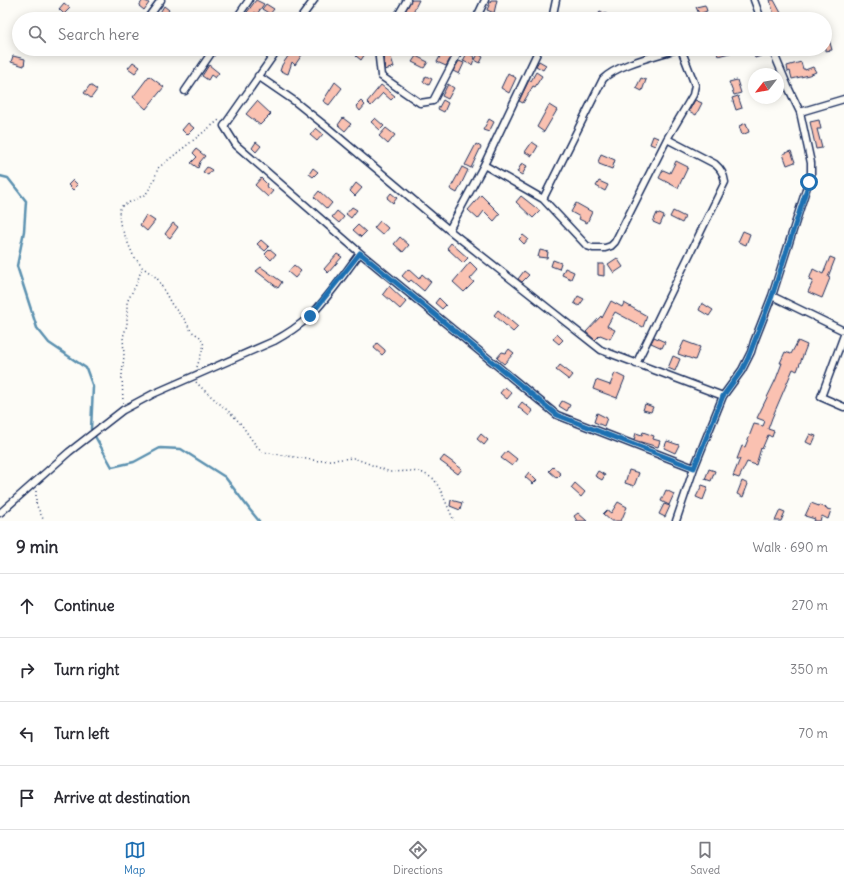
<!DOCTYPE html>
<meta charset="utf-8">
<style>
body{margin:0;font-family:Delius,sans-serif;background:#f7f7f7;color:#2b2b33}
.compass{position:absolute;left:748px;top:68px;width:36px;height:36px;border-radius:50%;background:#fff;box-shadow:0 2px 10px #0003;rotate:239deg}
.stop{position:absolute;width:12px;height:12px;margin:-9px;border:3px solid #1f6fb2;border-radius:50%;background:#fff}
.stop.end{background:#1f6fb2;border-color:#fff;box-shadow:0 1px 4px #0008}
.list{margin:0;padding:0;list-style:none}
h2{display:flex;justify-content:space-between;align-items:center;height:52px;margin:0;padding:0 16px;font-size:17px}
h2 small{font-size:13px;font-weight:400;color:#7c7c81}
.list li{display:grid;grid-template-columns:26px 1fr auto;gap:12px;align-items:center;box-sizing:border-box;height:64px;padding:0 16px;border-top:1px solid #e1e1e2}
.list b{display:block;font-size:15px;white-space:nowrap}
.list em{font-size:13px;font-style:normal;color:#7c7c81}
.icon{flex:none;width:22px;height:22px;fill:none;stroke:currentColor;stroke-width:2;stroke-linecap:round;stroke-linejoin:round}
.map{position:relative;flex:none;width:844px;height:521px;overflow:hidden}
.search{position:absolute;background:#fff;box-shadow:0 2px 10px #0003;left:12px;right:12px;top:12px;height:44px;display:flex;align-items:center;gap:10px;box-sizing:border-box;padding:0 14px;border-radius:22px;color:#7c7c81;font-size:15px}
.sheet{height:308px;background:#fff}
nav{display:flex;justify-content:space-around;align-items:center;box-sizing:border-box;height:56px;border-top:1px solid #e1e1e2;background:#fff;font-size:11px;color:#7c7c81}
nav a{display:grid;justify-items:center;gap:2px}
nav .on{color:#1f6fb2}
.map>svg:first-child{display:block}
</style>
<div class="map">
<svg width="844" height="521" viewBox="0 0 844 521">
<rect width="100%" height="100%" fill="#fdfcf7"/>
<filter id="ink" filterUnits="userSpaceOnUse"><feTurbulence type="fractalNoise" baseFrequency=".025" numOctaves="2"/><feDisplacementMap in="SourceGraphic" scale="8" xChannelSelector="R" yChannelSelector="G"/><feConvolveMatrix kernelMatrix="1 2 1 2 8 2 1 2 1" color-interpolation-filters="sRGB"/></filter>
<g filter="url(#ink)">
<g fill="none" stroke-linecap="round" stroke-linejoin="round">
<path stroke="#5b91b0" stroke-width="2.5" d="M0 176 8 178 26 201 24 231 17 266 37 328 49 343 86 368 93 387 91 429 112 467 134 462 160 448 181 449 225 477 250 510 259 521"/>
</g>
<path fill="#fac1b1" stroke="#1b2f5e" d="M143 0 149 3 144 10 139 6Z
M256 0 264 4 257 14 255 12 250 19H242Z
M411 0H419L413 12 415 13 412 19H401Z
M491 0H497L494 13 487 10Z
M770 0H774L781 13 774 15Z
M64 3 70 8 64 14 59 9Z
M266 4 274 9 270 14 262 9Z
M705 5 707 11 699 14 696 7Z
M164 6 169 10 163 19H156Z
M600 11 617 19H597Z
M825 32H827L832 50 825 51Z
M293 49H306L295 65 292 62 288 74 280 71 282 65Z
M361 49H364L367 51 361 60 356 56Z
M386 49H393L390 54 394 67 385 70 383 55Z
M444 49H452L449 56 451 57 446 66 437 62Z
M716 49H737V51L718 56Z
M752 49H759L761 56 755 58Z
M467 53 475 57 472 65 463 61Z
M478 54 483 57 480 63 475 60Z
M13 56 25 59 24 66 11 62Z
M416 56 428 62 424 68 412 62Z
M459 61 464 63 459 74 453 71Z
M539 61 546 65 543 70 536 66Z
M133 62 140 67 135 73 128 68Z
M801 62 803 69H805V70L813 67 816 72 809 75 792 79 790 71 788 72 787 66Z
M209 65 219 73 215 78 211 75 208 80 202 76Z
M536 72 542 76 535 87 533 86 523 103 519 101 529 80 531 81Z
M508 73 516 78 509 93 501 88Z
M149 76 164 87 146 109 133 97Z
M426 76 432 79 429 85 423 82Z
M641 78 646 80 642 91 636 88Z
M737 80 741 93 734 95 729 82Z
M335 82 342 88 329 105 323 101Z
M448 84 454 88 448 99 442 96Z
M90 85 97 90 91 98 84 93Z
M381 85 395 96 391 100 383 93 371 106 367 102Z
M738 96 742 108 736 110 732 98Z
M443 100 448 103 444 112 438 109Z
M695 100 702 103 696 115 689 111Z
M257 101 271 114 260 125 246 114Z
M361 101 365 105 360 111 356 106Z
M549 105 557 110 544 132 537 127Z
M343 118 351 124 345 131 338 125Z
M375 118 384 126 380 130 371 122Z
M489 119 494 122 489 132 483 130Z
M819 120 821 129H817L822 148 816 149 810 122Z
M188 123 194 128 187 135 182 130Z
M746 123 749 132 742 135 739 126Z
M316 128 323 134 317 141 310 135Z
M386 128 395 135 388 144 379 136Z
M653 136 658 138 655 146 650 144Z
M256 142 261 146 256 152 252 148Z
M532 142 538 146 532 156 525 152Z
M476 144 481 147 471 168 465 165Z
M196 149 205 156 200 162 198 168 191 163 197 157 193 153Z
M791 151 795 162 787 165 783 154Z
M601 154 615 160 612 169 599 164V163L598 162Z
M676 161 688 167 678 188 659 178 663 170 670 173Z
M522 163 527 166 522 175 517 172Z
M207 167 212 170 208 175 203 172Z
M462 167 468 170 457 193 450 189Z
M313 168 318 172 313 177 309 174Z
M261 178 267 184 266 186 273 191 268 197 255 185Z
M73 180 78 185 73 190 68 185Z
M599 181 608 185 605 191 596 186Z
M356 183 362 188 355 196 350 191Z
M319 191 332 203 327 209 314 197Z
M391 193 397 198 393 203 387 198Z
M481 195 500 214 494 221 484 211 478 219 468 210Z
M521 196 540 211 533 218 516 202Z
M576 203 592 212 587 223 579 219 580 217 571 212Z
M352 207 357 210 351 218 346 214Z
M337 211 344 217 339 223 332 217Z
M673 211 685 217 682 223 670 217Z
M657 213 664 216 660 225 653 222Z
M146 215 155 221 147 231 140 225Z
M380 221 388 228 382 235 374 228Z
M173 223 178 227 170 238 165 234Z
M358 225 366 232 361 237 353 230Z
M743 231 750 234 746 245 738 242Z
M523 235 528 239 524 244 519 239Z
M400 237 409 245 403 252 394 244Z
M261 240 269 247 265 251 257 244Z
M451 243 468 258 463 263 447 248Z
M270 249 276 254 271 260 265 254Z
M540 250 548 252 547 258 538 257Z
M337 254 342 257 328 273 324 269Z
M830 257 835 259 828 277 830 278 822 298 808 292 813 281 809 280 813 269 823 274Z
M617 258 623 267 614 273 608 264Z
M553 260 561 263 559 269 551 266Z
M470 262 478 270 470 279 474 282 464 292 453 282Z
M598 264H604V276L598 275Z
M294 265 301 271 295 278 288 272Z
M261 267 282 282 278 288 256 271Z
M565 268 574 272 571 279 562 275Z
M408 269 419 279 422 274 431 282 424 291 411 280 409 282 402 276Z
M524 271 529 275 522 282 518 279Z
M389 286 406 302 400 309 383 294Z
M578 296 584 299 579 306 574 303Z
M439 298 446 305 442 309 435 303Z
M611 301 622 307 624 303 647 316 643 327 615 312 607 326 615 330 610 339 600 335 595 340 586 332 601 316 602 318Z
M702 303 713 310 709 316 699 310Z
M498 310 518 327 513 332 494 315Z
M557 334 563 340 559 344 553 339Z
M654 337 665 342 662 348 651 343Z
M684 341 700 347 695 360 678 354Z
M798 341 807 345 797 371 793 369 772 418 768 429 774 431 772 437 768 435 762 449 761 448 756 465 747 462 739 478 733 476 740 459H737L742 446 745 447 754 424 763 426 765 421 757 418 776 379 782 363H780L785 352 791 354Z
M377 343 385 350V352L382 355 374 348Z
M509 349 514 353 504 364 497 358 502 352 506 353Z
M673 356 680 359 675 371 668 368Z
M560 365 573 375 569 380 556 370Z
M615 373 625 378 617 398 593 389 596 380 610 385Z
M505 387 512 393 507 399 500 393Z
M562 401 570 405 567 411 559 406Z
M522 402 533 411 529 416 518 407Z
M645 404 653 407 651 412 643 410Z
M597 413 607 418 604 426 594 422Z
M643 432 654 436 653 439 660 441 658 447 634 440 636 433 642 435Z
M481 434 488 440 484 445 477 439Z
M810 434 816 436 812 445 806 442Z
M667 441 679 445 675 453 664 448Z
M507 451 517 459 512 466 501 458Z
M444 456 462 469 458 474 440 461Z
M553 467 561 474 557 478 549 471Z
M709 469 715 471 711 481 705 479Z
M629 470 639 473 634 486 625 483Z
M598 471 605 475 602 480 595 476Z
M529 472 537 480 533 484 525 477Z
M742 481 748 484 743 497 737 494Z
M575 483 585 492 581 497 571 488Z
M702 485 708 487 703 500 696 497Z
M666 490 674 494 669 505 661 501Z
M451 500 462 503 460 510 450 506Z
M618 502 627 507 621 521H611L603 514 607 510 611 513Z
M811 503 819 506V505L827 508V509L831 510 828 519 822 516 820 521H814L815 519 805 516Z
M664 504 670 506 665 517 659 514Z
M780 510 785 512 781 521H775Z
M578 513 587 521H577L574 516Z"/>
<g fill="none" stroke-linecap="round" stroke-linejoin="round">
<defs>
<path id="minor" d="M754 0 761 19
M147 19 161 0
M236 19 249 0
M300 19 314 0
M396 19 407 0
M476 19 485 0
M552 19 556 0
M278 49 224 126 236 145 360 253 557 415 694 468
M378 49 381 76 420 103 433 101 460 49
M258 76 293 100 328 128 449 230 601 350 723 396
M185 91 214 49
M800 112 844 99
M484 165 543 199 587 246 593 248H605L611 246 615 242 667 139 693 95 695 85 681 49
M543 199 603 79C618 64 656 56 677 49
M449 230 484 165 539 49
M772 296 844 331
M844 335 821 397 844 407
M636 364 725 182C724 174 721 169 715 164L667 139
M0 513 69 452 123 410 153 394 274 341C287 334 299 326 310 316 329 297 344 274 360 253
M676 521 694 468 723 396 742 370 751 352 754 342 772 296 811 174V163L800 112 788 87 772 49"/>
</defs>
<use href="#minor" stroke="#1b2f5e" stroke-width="9"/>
<path stroke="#1b2f5e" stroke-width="1.5" stroke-dasharray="1 3" stroke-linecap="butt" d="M197 367 204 345 200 337 191 331 185 320 172 305 157 278 142 267 133 255 120 224 119 214 120 209 122 206 146 194 153 183 158 168 219 120
M196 382C210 397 227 408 240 423 248 433 253 444 263 452L319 461 354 458 390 472 412 471 423 473 434 479 441 491 454 521
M123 403 122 374 124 356 123 337 127 325V302L137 283 142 267
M36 491V504L44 521"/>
<use href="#minor" stroke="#fdfcf7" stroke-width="6"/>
</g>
</g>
<g fill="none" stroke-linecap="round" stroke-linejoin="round" filter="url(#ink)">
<path stroke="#1f6fb2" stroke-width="5" d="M310 316 360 253 557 415 694 468 723 396 742 370 748 358 772 296 809 182"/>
</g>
</svg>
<svg class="compass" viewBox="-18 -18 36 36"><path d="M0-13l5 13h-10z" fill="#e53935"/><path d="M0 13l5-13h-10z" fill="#7c7c81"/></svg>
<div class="stop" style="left:809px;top:182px"></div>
<div class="stop end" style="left:310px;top:316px"></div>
<div class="search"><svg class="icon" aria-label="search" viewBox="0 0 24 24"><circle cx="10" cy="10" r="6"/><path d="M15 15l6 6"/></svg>Search here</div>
</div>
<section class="sheet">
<h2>9 min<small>Walk · 690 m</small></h2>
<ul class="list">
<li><svg class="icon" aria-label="ahead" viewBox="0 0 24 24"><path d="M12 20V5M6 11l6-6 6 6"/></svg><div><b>Continue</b></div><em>270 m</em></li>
<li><svg class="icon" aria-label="right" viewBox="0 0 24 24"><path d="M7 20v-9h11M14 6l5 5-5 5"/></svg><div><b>Turn right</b></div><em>350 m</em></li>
<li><svg class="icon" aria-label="left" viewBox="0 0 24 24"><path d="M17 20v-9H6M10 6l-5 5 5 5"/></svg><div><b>Turn left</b></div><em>70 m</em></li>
<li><svg class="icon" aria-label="arrive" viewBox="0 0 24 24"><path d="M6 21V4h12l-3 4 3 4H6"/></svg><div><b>Arrive at destination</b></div></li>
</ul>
</section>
<nav>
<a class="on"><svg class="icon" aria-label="map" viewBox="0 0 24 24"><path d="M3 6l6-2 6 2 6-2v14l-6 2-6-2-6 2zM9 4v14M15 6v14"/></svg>Map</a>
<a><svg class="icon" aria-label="directions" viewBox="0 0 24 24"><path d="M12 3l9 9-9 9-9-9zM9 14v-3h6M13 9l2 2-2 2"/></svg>Directions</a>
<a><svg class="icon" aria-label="saved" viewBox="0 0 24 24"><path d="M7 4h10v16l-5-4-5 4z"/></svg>Saved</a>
</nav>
